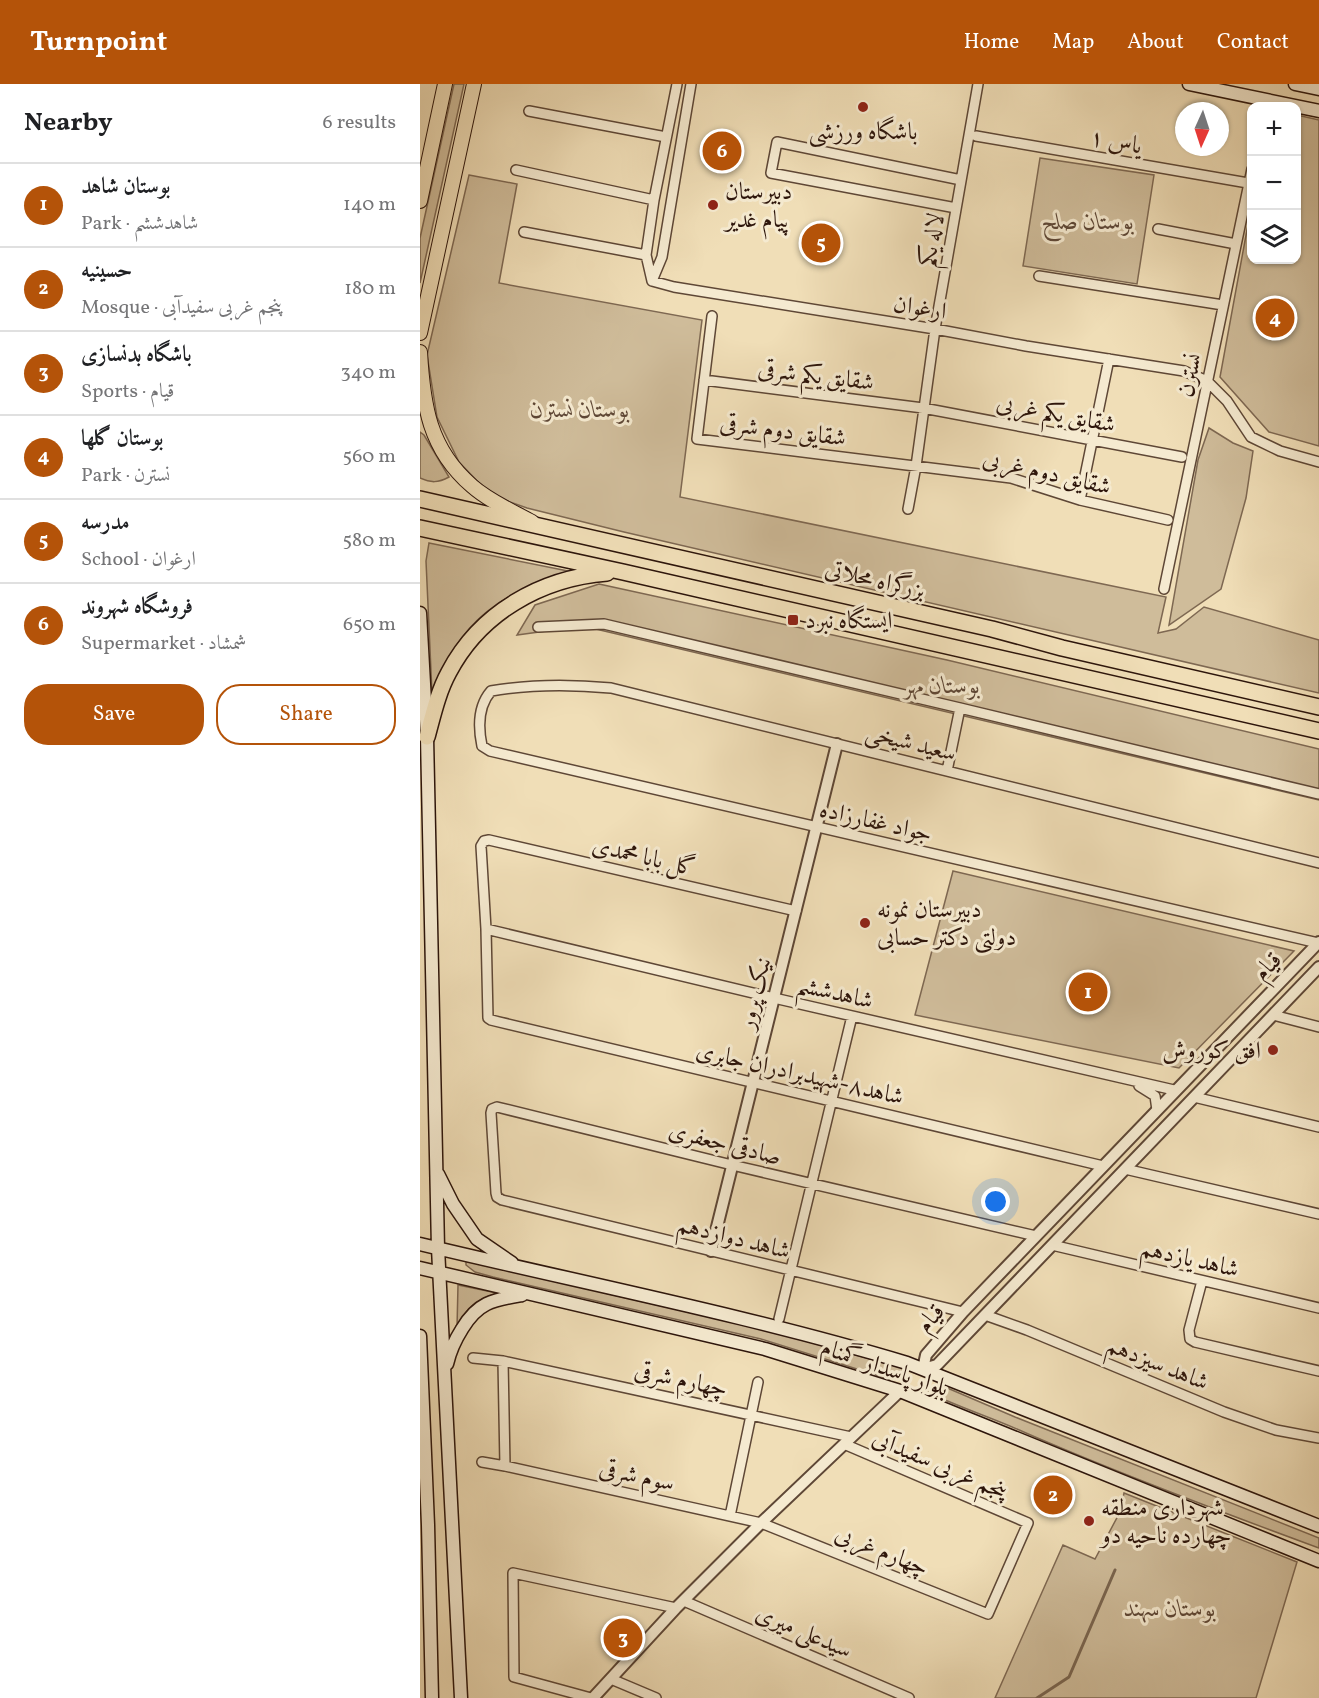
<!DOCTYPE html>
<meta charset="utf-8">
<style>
body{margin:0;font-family:Vollkorn,Amiri,serif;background:#f6f6f6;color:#202124}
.controls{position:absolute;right:18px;top:18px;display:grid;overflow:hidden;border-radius:12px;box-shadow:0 2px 4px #0004}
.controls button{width:54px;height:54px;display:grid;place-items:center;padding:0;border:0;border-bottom:2px solid #e0e0e0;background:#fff;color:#202124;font:30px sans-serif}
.compass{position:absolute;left:755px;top:18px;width:54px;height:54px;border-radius:50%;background:#fff;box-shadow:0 2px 4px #0004;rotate:183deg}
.you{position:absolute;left:576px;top:1118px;width:21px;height:21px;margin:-15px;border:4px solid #fff;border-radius:50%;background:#1a73e8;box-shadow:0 0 0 9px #1a73e833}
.badge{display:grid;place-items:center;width:39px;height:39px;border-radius:50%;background:#b45309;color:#fff;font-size:20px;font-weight:700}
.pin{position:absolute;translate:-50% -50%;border:3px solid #fff;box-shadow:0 2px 6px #0006}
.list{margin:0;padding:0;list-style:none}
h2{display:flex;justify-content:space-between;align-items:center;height:78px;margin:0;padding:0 24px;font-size:26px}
h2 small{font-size:20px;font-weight:400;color:#757577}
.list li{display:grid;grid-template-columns:39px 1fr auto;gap:18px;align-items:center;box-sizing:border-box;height:84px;padding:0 24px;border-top:2px solid #e0e0e0}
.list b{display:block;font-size:22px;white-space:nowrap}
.list p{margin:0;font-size:20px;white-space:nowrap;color:#757577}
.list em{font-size:20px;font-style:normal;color:#757577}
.actions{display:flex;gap:12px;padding:18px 24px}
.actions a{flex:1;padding:14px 0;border:2px solid #b45309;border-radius:24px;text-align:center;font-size:21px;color:#b45309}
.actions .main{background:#b45309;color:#fff}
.icon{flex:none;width:33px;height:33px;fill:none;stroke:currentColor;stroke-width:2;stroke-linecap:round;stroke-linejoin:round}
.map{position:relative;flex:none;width:899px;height:1614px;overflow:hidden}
header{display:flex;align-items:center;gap:36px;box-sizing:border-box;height:84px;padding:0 30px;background:#b45309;color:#fff}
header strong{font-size:28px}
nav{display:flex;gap:33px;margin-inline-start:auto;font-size:21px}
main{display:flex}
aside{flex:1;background:#fff}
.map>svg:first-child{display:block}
</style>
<header>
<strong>Turnpoint</strong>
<nav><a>Home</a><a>Map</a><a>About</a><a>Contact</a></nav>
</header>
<main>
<aside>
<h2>Nearby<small>6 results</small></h2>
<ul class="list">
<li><span class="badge">1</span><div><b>بوستان شاهد</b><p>Park · شاهدششم</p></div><em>140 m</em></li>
<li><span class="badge">2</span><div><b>حسینیه</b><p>Mosque · پنجم غربی سفیدآبی</p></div><em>180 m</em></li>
<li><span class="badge">3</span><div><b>باشگاه بدنسازی</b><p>Sports · قیام</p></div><em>340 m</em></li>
<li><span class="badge">4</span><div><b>بوستان گلها</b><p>Park · نسترن</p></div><em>560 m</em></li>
<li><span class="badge">5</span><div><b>مدرسه</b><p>School · ارغوان</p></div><em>580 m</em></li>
<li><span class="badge">6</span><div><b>فروشگاه شهروند</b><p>Supermarket · شمشاد</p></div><em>650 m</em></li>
</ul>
<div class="actions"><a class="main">Save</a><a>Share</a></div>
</aside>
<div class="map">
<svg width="899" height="1614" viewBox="0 0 899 1614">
<rect width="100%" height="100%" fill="#f0deb7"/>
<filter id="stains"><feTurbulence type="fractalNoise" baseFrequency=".00333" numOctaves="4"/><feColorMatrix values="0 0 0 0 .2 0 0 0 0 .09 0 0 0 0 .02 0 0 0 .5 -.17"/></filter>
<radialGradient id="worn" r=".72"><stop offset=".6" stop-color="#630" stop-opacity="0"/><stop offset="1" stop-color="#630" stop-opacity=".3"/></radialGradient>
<path fill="#cfbc9a" stroke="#7e6852" stroke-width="1.5" d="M34 0H44L0 199V154Z
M877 31 899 36V362L849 348 800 293 831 124 832 176H876Z
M620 74 734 91 717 200 603 182Z
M49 91 97 100 79 199 282 236 260 413 746 513 738 549 756 545 784 523 899 556V609L204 448 107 424 79 414 61 401 39 378 17 333 7 271Z
M789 344 813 359 833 367 826 414 801 505 749 541 778 376Z
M0 348 4 351 29 393C18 399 11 399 0 394Z
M9 459 153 488C80 507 39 538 12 609L6 477Z
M179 500 527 576 899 665V716L163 542 97 551 115 521Z
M533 787 874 867 759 984 495 931Z
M46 1177 101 1187 189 1210 343 1245 486 1285 472 1296 341 1255 73 1193 55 1188 46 1181Z
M38 1201 77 1209C55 1217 47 1222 37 1244Z
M518 1300 595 1333 899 1454V1464C801 1428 702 1391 606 1349 573 1334 538 1323 505 1307Z
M704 1409 877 1478 836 1614H575L643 1461 675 1475 700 1428Z"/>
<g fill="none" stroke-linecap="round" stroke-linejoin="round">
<path stroke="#7a654f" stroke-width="3" d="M617 1614 649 1593 695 1486"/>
<defs>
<path id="minor" d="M257 0 234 116 226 171 232 197 254 203 515 245 606 262 764 287 787 297 807 317 831 353 860 367 899 378
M109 27 246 53
M556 52 828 99
M96 86 234 116
M536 124 351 89 357 58 541 96
M738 145 816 160
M104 148 226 171
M619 192 803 221
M232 197 242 173 271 0
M292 232 277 355 591 394 660 416 748 436
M284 296 503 324 762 373
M660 416 689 275
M488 425 496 382 515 245 558 0
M744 505 832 85
M118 543 184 540 540 624
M527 687 540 624 899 710
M376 827 69 756 64 757 61 762 66 845 68 934 71 936 683 1082
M66 845 354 914 754 1006
M898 859 70 667 62 662C58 643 58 622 71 607 111 600 150 600 191 604L899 779
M853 931 899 943
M719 1002 735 1012 737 1026
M774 1013 899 1043
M705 1085 899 1130
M632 1161 899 1224
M782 1197 769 1246 770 1255 775 1258 899 1287
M543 1228 82 1116 77 1113 76 1109 71 1029 72 1025 77 1023 312 1081 616 1152
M565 1231 607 1246 804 1328 856 1346 899 1354
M359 1235 432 932
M53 1274 83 1277 431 1353
M83 1277 85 1382
M62 1378 85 1382 341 1439 568 1530 608 1439 424 1360
M310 1432 338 1298
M264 1517 489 1614
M191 1595 236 1614
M171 1614 94 1593 93 1489 256 1524"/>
<path id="tertiary" d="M899 858 543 1228 506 1271 503 1285 517 1281 899 883
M291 1167 417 660
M173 1614 256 1524 341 1439 480 1307"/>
<path id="secondary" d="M769 0 899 27
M875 0 899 5
M0 529 7 653 18 1164 41 1614
M18 1090 33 1120 57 1155 92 1179
M0 1160C162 1199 327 1231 487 1279L899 1442
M0 1184 345 1265 480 1307 899 1477
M0 1252 8 1441 12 1614
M27 1280C30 1267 35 1256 42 1245 58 1218 73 1216 102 1211"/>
<path id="primary" d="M0 117 25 0
M0 249 54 0
M0 268C3 321 9 365 52 402 69 417 92 427 112 438"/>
<path id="trunk" d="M0 415 572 545 642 564 899 623
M0 444 203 488 899 647
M7 653C13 631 18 608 29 588 60 529 121 494 187 489"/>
</defs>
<use href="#minor" stroke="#5e4736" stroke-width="12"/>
<use href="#tertiary" stroke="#5e4736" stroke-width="14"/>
<use href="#secondary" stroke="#2d150b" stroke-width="15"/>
<use href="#primary" stroke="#2d150b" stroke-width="16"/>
<use href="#trunk" stroke="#2d150b" stroke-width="18"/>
<use href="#minor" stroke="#f5ead0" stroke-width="9"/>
<use href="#tertiary" stroke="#f5ead0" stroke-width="10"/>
<use href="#secondary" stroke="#f5ead0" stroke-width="12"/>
<use href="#primary" stroke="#f0deb7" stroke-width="14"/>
<use href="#trunk" stroke="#f0deb7" stroke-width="15"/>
</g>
<g fill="#8f2418" stroke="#f5ead0" stroke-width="2">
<circle cx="443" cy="23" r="6"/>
<circle cx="293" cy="121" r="6"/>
<rect x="367" y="530" width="12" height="12" rx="3"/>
<circle cx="445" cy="839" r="6"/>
<circle cx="853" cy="966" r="6"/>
<circle cx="669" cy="1437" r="6"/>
</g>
<g text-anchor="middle" stroke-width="6" stroke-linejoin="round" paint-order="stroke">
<g font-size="24" fill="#2d150b" stroke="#f5ead0" text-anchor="start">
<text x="443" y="55" text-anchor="middle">باشگاه ورزشی</text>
<text x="305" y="115">دبیرستان<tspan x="305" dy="28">پیام غدیر</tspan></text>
<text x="385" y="544">ایستگاه نبرد</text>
<text x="457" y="833">دبیرستان نمونه<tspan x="457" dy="28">دولتی دکتر حسابی</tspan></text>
<text x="841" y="974" text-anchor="end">افق کوروش</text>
<text x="681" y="1431">شهرداری منطقه<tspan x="681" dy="28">چهارده ناحیه دو</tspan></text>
</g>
<g font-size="24" fill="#2d150b" stroke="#f5ead0">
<text transform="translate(696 57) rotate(10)" y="8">یاس ۱</text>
<text transform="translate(511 156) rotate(-80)" y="8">لاله یکم</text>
<text transform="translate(500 223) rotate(9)" y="8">ارغوان</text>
<text transform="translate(396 291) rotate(7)" y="8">شقایق یکم شرقی</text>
<text transform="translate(769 291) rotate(-78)" y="8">نسترن</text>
<text transform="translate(636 329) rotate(11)" y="8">شقایق یکم غربی</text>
<text transform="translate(363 346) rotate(7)" y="8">شقایق دوم شرقی</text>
<text transform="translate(627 388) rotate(13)" y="8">شقایق دوم غربی</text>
<text transform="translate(455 495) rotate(13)" y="8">بزرگراه محلاتی</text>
<text transform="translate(491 658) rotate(14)" y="8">سعید شیخی</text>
<text transform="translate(456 737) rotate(13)" y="8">جواد غفارزاده</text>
<text transform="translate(224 772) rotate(13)" y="8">گل بابا محمدی</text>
<text transform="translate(847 882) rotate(-46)" y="8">قیام</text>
<text transform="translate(415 908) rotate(13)" y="8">شاهدششم</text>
<text transform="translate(334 909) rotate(-76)" y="8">نیک پرور</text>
<text transform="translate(380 989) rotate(13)" y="8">شاهد۸-شهیدبرادران جابری</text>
<text transform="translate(305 1059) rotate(14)" y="8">صادقی جعفری</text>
<text transform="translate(314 1153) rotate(14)" y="8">شاهد دوازدهم</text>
<text transform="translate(770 1174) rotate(13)" y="8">شاهد یازدهم</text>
<text transform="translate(510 1234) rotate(-49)" y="8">قیام</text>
<text transform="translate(738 1279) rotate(22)" y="8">شاهد سیزدهم</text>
<text transform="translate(465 1283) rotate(19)" y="8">بلوار پاسدار گمنام</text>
<text transform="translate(261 1295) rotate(12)" y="8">چهارم شرقی</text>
<text transform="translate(520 1380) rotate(23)" y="8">پنجم غربی سفیدآبی</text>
<text transform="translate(217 1391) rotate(12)" y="8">سوم شرقی</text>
<text transform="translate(462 1466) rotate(22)" y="8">چهارم غربی</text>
<text transform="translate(384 1547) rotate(23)" y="8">سیدعلی میری</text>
</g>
<g font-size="24" font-style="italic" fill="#5e4736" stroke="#f5ead0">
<text x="668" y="145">بوستان صلح</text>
<text x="160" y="333">بوستان نسترن</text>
<text x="522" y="609">بوستان مهر</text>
<text x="750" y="1532">بوستان سهند</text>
</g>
</g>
<rect width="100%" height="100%" filter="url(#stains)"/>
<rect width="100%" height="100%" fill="url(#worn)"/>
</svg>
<div class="controls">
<button>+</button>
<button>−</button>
<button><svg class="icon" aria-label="layers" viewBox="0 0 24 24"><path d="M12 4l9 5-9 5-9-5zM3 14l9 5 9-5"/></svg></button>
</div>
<svg class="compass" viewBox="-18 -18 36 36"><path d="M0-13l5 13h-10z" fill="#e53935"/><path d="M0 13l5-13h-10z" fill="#757577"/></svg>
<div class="you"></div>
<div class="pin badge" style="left:668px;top:908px">1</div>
<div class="pin badge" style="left:633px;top:1411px">2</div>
<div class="pin badge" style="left:203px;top:1554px">3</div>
<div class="pin badge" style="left:855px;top:234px">4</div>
<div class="pin badge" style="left:401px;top:159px">5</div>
<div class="pin badge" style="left:302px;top:67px">6</div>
</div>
</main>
